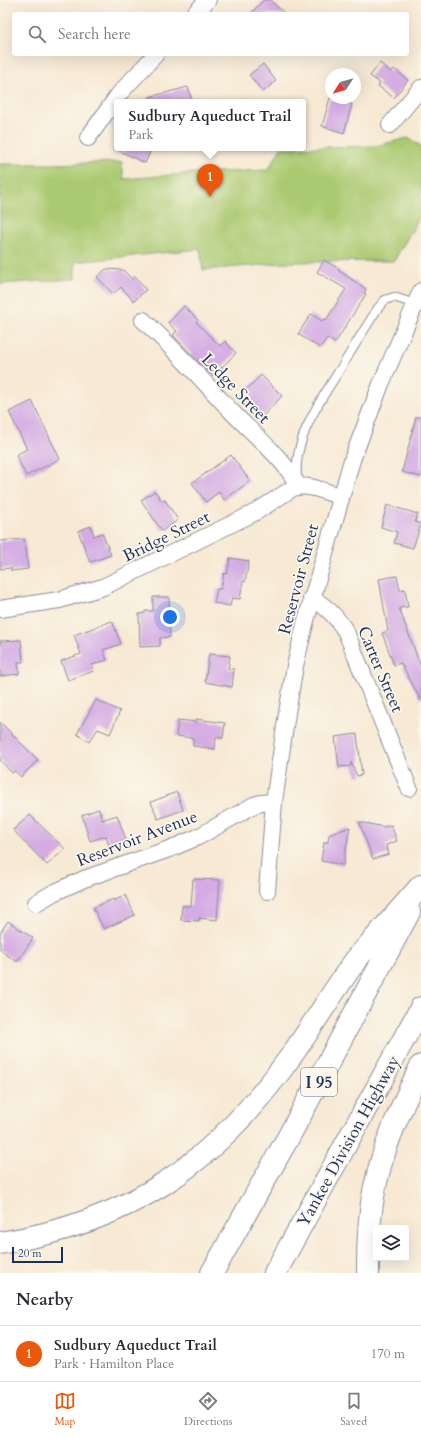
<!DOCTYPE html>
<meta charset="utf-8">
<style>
body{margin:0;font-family:Cardo,serif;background:#f7f7f7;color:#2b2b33}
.controls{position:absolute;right:12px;bottom:12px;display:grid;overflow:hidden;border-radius:4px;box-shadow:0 4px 16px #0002}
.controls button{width:36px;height:36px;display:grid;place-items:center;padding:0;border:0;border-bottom:1px solid #e1e1e2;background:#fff;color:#2b2b33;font:20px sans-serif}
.compass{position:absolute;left:325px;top:68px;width:36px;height:36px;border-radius:50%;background:#fff;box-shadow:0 4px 16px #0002;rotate:234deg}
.scale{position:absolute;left:12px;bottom:10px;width:51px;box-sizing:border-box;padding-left:4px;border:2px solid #1b2f5e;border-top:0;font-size:11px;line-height:14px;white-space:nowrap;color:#1b2f5e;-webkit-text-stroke:3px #fbf7ec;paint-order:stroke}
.you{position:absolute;left:170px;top:617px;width:14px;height:14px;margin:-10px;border:3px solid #fff;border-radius:50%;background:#1a73e8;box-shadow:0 0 0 6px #1a73e833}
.badge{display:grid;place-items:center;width:26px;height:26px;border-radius:50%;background:#ea580c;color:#fff;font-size:13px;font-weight:700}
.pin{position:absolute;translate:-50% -33px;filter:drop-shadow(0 1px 2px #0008)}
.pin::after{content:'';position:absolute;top:21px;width:14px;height:12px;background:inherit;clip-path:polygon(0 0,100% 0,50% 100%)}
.popup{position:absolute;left:114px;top:99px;width:192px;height:52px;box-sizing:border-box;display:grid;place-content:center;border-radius:4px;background:#fff;filter:drop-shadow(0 1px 3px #0005);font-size:13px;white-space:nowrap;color:#7c7c81}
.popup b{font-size:15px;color:#2b2b33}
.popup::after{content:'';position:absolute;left:50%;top:100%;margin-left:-8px;border:8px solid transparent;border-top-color:#fff}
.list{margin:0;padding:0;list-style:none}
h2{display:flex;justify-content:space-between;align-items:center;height:52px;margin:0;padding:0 16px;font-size:17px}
h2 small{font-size:13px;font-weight:400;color:#7c7c81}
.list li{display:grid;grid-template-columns:26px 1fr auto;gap:12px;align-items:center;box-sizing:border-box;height:56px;padding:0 16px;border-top:1px solid #e1e1e2}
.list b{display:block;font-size:15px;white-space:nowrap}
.list p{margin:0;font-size:13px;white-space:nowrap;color:#7c7c81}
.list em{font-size:13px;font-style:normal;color:#7c7c81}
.icon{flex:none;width:22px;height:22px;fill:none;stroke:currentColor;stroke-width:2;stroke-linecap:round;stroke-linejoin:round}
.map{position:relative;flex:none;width:421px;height:1273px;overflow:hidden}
.search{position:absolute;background:#fff;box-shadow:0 4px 16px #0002;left:12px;right:12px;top:12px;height:44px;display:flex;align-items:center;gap:10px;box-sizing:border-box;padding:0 14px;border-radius:4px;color:#7c7c81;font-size:15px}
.sheet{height:108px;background:#fff}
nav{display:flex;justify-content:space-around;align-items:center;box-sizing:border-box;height:56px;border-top:1px solid #e1e1e2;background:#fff;font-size:11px;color:#7c7c81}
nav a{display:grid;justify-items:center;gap:2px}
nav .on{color:#ea580c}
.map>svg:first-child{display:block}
</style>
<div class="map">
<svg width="421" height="1273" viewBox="0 0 421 1273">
<rect width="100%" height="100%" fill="#fbf7ec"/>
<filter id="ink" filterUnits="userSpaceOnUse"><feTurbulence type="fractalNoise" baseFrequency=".025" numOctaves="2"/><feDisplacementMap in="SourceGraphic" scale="8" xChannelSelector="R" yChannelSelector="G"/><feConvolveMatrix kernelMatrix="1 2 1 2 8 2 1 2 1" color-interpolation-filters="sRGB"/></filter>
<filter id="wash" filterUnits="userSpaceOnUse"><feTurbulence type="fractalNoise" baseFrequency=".012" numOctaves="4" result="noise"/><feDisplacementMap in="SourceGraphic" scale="16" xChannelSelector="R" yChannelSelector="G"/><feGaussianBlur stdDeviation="0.9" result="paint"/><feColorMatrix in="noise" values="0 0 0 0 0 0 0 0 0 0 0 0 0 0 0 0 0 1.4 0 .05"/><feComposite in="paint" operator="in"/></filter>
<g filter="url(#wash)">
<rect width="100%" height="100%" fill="#f7e9d3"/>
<path fill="#aac970" stroke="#627c67" d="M408 138 421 146V215L394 261 296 262 203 270 200 249 75 262V279L0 284V164H51L122 162 124 179 194 173 268 170 281 148 375 146Z"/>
<g id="blocks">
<path fill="#d4ace3" d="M264 0H270L285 14H250Z
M380 63 391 72 394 69 408 80 394 98 378 86 380 83 370 76Z
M263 64 276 81 263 92 249 75Z
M188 87 192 102H150L149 97Z
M330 98 352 104 344 133 322 126Z
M113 148H152L145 163Z
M324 260 339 269 338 270 366 289 364 293 366 294 335 343 327 338 320 348 298 334 311 314 322 321 324 319 326 320 346 289 317 272Z
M106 269 123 270 132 279 135 276 146 290 134 301 121 287 113 294 97 277Z
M184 306 198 320 196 322 220 346 225 341 236 353 213 376 173 335 177 331 168 323Z
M261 375 282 396 262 417 240 396Z
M32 401 60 459 26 476 16 455 27 449 9 412Z
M416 417H421V477L402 472Z
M231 455 250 481 224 500 219 492 206 502 192 483Z
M155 491 162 501 165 500 178 520 162 531 141 500Z
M387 505 418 514 415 522 421 524 413 548 394 543 397 532 381 527Z
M91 526 94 536 102 533 111 555 90 562 78 531Z
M25 539 28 569 11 571V568L0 569V541Z
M230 558 249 561 245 582 243 581 240 599 232 598 230 606 214 603 217 589H221L224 573 227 574Z
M397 576 400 590 405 589 408 607 399 608 421 667V701L401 663 394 665 382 633 388 631 379 579Z
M153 597H169L170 637 160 638V646L140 647 139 614 145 613V611H153Z
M112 621 121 644 103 650 107 660 92 665 94 671 68 680 61 661 81 654 74 635Z
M21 640 23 662H18L19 674 0 676V641Z
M209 654 230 656 228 669H234L232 687 205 682Z
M96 700 120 711 110 734 98 729 89 742 77 734Z
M196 719 225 723 223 738 216 737 215 749 193 746V738L176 736 178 720 196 722Z
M0 722 38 760 21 777 15 771 12 773 0 760Z
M357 734 362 775 357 776 351 762V766L339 767 335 737Z
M177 792 183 810 158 819 151 802Z
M99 809 102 820 117 815 126 840 109 846 106 836 90 841 82 815Z
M30 815 65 849 47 865 13 830Z
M359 822 385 827 391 825 397 841 386 845 389 854 373 859Z
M350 827 343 865 321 861 324 842H328L329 835Z
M193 879 220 880 217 920 199 918V921L181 920 182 906H191Z
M125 895 135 915 104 929 93 908 113 899 114 901Z
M8 921 33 938 17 962 0 950V933Z"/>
</g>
</g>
<g filter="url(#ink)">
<use href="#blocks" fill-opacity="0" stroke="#898c98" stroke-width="1"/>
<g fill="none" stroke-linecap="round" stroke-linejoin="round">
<defs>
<path id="service" d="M297 477C293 439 321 399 341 368 353 348 365 328 378 308L385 300 394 297 415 304"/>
<path id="minor" d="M194 14 208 0
M390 125 421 88
M88 138 119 94 156 54
M143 320C174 348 202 380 231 411 252 433 285 459 298 486
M311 598C327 606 337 617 346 632L409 788
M0 609 59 600 103 587 256 512 293 488C309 483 326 492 341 497
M267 891 274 802 287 713 295 666 305 624 352 460 381 384 421 291
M36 903 53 893 84 879 172 848 198 837 254 805 261 803 274 802"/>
<path id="motorway" d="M0 1243C131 1222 212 1165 289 1059 312 1027 332 993 355 961 362 952 370 944 377 936 392 919 406 903 421 886
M212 1273 289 1136 409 912
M275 1273 421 1008
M368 1273C368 1241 369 1209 377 1178 386 1139 404 1102 421 1066"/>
</defs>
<use href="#service" stroke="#898c98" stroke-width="10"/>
<use href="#minor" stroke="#898c98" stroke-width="18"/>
<use href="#motorway" stroke="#898c98" stroke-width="24"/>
<use href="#service" stroke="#fff" stroke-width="8"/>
<use href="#minor" stroke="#fff" stroke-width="16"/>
<use href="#motorway" stroke="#fff" stroke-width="22"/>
</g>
</g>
<g text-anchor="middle" stroke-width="3.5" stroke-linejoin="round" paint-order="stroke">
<rect fill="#fbf7ec" stroke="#5e6b89" stroke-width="1" x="301" y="1068" width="36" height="28" rx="3"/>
<g font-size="16" font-weight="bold" fill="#1b2f5e">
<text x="319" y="1088">I 95</text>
</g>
<g font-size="17" fill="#1b2f5e" stroke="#fbf7ec">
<text transform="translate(236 388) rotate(46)" y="6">Ledge Street</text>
<text transform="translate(166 536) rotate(-26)" y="6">Bridge Street</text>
<text transform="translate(298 579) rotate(-75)" y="6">Reservoir Street</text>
<text transform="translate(381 669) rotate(67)" y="6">Carter Street</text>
<text transform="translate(137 838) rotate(-21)" y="6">Reservoir Avenue</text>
<text transform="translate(348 1141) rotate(-61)" y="6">Yankee Division Highway</text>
</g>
</g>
</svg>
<div class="controls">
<button><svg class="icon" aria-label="layers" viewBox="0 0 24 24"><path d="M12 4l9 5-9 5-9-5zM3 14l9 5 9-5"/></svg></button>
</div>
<svg class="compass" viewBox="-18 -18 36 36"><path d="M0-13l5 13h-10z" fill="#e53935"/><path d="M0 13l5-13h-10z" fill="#7c7c81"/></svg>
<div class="scale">20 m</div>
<div class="you"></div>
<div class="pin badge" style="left:210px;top:197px">1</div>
<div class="popup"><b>Sudbury Aqueduct Trail</b>Park</div>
<div class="search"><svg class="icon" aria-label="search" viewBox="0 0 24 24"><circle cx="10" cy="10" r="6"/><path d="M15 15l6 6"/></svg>Search here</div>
</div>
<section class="sheet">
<h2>Nearby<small></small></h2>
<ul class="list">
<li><span class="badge">1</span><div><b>Sudbury Aqueduct Trail</b><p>Park · Hamilton Place</p></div><em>170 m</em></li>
</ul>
</section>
<nav>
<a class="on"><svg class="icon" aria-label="map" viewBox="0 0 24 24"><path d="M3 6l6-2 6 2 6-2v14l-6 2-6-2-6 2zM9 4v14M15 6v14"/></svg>Map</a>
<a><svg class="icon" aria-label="directions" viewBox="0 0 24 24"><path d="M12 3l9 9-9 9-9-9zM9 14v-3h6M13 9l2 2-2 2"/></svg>Directions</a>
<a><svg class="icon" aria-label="saved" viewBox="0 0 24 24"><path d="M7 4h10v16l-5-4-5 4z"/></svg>Saved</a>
</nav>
